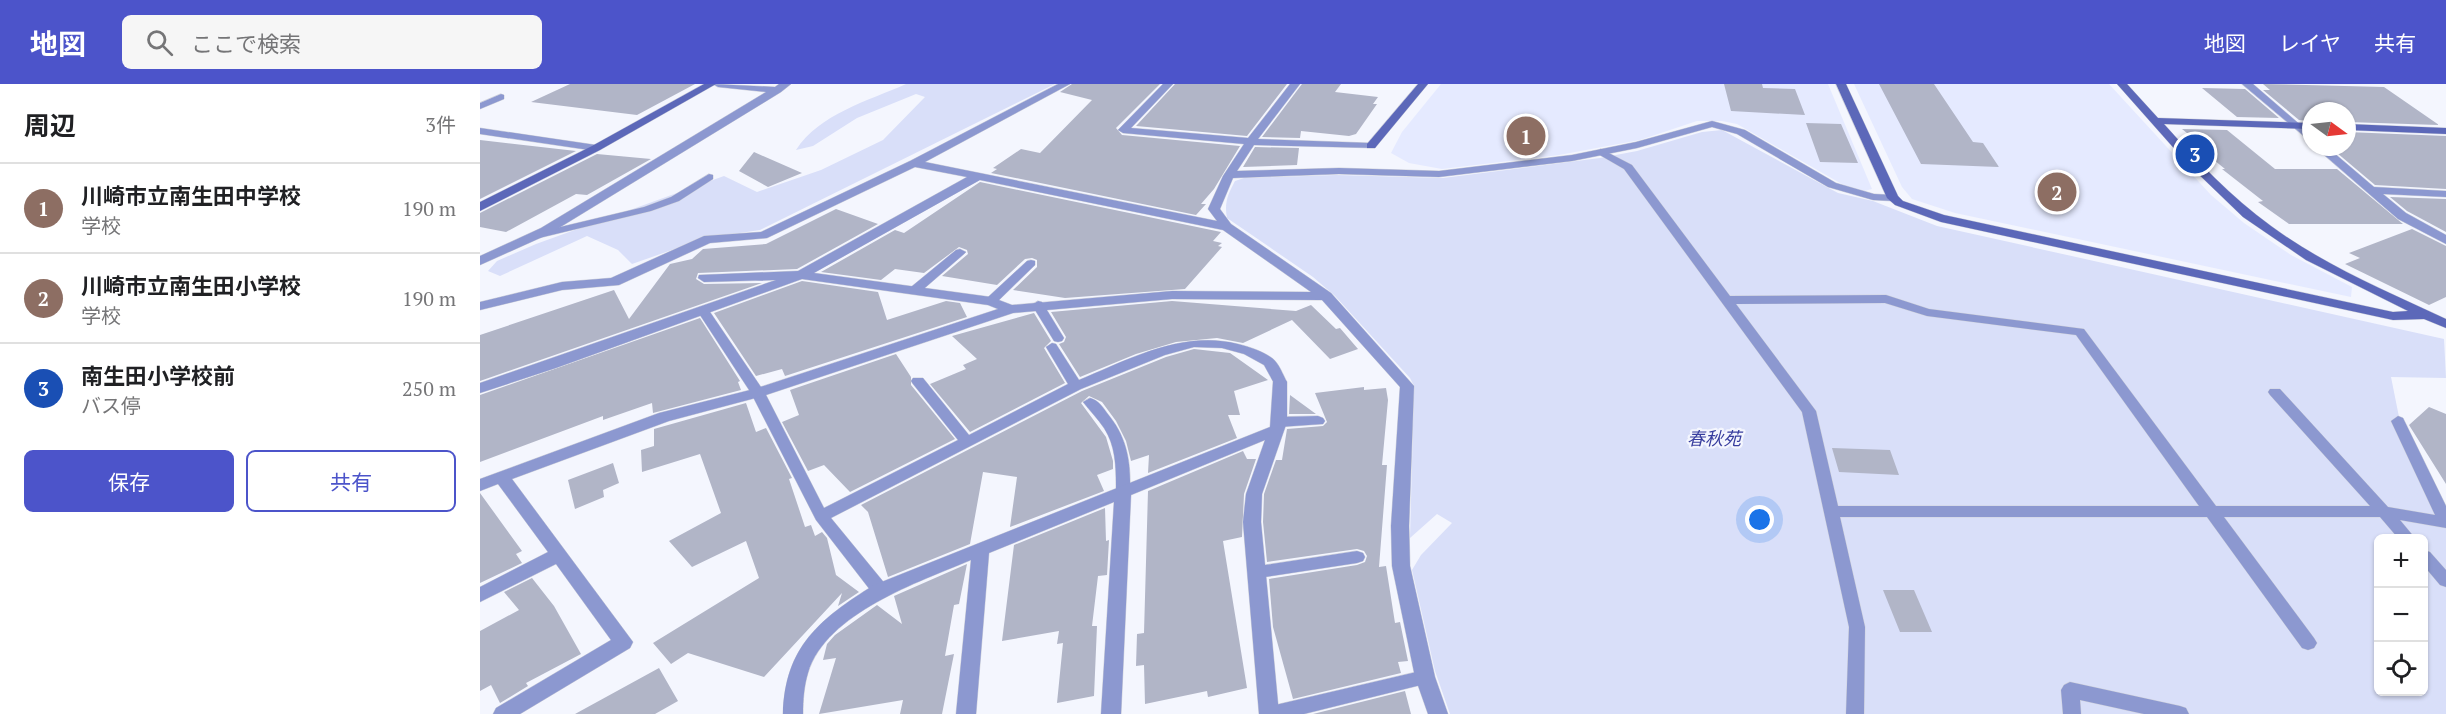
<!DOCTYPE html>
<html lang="ja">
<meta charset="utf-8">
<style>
body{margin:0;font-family:"PT Serif","Noto Sans JP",serif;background:#f6f6f6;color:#202124}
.controls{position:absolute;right:18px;bottom:18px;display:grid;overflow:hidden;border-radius:9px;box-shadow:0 2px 4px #0004}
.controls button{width:54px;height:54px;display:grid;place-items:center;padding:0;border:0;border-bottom:2px solid #e0e0e0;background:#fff;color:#202124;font:30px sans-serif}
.compass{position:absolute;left:1822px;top:18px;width:54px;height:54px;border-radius:50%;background:#fff;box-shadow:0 2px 4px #0004;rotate:105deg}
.you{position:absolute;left:1280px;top:436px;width:21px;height:21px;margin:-15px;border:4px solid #fff;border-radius:50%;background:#1a73e8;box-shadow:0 0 0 9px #1a73e833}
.badge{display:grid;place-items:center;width:39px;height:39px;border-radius:50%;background:#4c54ca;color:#fff;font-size:20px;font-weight:700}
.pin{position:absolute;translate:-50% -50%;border:3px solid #fff;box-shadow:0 2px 6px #0006}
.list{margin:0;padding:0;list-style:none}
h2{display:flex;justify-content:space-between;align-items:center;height:78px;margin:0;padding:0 24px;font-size:26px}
h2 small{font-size:20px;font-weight:400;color:#757577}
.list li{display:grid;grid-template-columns:39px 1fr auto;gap:18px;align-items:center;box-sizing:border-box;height:90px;padding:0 24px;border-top:2px solid #e0e0e0}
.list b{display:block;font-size:22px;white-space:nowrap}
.list p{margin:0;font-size:20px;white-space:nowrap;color:#757577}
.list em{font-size:20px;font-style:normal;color:#757577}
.actions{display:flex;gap:12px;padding:18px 24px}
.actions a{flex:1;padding:14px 0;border:2px solid #4c54ca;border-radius:9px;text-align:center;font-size:21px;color:#4c54ca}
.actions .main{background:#4c54ca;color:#fff}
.icon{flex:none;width:33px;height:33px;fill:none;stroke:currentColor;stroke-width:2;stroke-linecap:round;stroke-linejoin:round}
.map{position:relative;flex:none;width:1966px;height:630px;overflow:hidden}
header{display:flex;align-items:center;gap:36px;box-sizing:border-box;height:84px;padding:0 30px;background:#4c54ca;color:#fff}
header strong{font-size:28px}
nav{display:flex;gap:33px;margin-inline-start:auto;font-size:21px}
.search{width:420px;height:54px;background:#f6f6f6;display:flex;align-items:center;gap:15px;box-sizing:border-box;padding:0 21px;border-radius:9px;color:#757577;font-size:22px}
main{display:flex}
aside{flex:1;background:#fff}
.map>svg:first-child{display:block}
</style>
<header>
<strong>地図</strong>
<div class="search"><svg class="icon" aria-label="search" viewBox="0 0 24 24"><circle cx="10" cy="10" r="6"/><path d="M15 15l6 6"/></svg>ここで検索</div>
<nav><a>地図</a><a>レイヤ</a><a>共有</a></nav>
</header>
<main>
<aside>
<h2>周辺<small>3件</small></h2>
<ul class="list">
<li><span class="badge" style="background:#8d6e63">1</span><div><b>川崎市立南生田中学校</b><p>学校</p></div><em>190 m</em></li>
<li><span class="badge" style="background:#8d6e63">2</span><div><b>川崎市立南生田小学校</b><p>学校</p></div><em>190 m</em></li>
<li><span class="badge" style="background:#1a4fb4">3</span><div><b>南生田小学校前</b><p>バス停</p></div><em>250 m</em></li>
</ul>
<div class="actions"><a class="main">保存</a><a>共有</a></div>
</aside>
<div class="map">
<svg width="1966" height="630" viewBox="0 0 1966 630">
<rect width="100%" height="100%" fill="#f4f6fe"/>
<path fill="#e5eaff" d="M961 0H1348L1392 105 1384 107 1367 103 1257 40 1242 37H1217L1160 56 1079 71 962 85 929 79 911 69 922 48Z
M1374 0H1629L1731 111 1764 139 1811 171 1872 203 1871 213 1475 129 1432 115 1422 103Z"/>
<path fill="#d9dff9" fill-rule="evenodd" d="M426 0H575L280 146 226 154 152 180 138 166 107 152 20 192 8 187 17 177 56 160 244 92 277 108 341 86 403 56 445 13 436 10 377 34 333 62 316 66C339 30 388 17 426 0Z
M1242 46 1358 109 1393 117 1457 142 1964 255 1966 294 1911 293 1919 333 1966 423V630H970L955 587 932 486 941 471 972 439 957 430 930 454 934 302 930 294 855 212 833 193 747 134C744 119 748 110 755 97L764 94 856 91 963 94 1120 74 1157 67 1222 48ZM1898 454H1944V608H1898Z"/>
<path fill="#b1b5c7" d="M90 0H215L157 31 51 18Z
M592 0H680L636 44 642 51 760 62 734 105 721 120H726L716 131 511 89 517 85 513 84 541 65 560 69 612 16 580 8Z
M695 0H807L767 52 656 42Z
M822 0H861L855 8 898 13 893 20H897L876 50 869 52 821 47 820 54 782 53Z
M1244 0H1282L1283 4 1315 5 1325 31 1251 27Z
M1399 0H1454L1493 58 1503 59 1519 83 1441 80Z
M1783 0 1904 3 1959 41 1867 38V27H1831V37L1819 36 1783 6H1790Z
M1722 4 1765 5 1799 34 1757 33Z
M1326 39 1361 40 1378 79 1340 78Z
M1702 45 1747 46 1795 85H1857L1923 140H1809L1778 118 1783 117 1742 85H1745L1717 62H1723Z
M1867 48 1966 52V105L1895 101 1850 63H1867Z
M0 56 96 67 0 115Z
M775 63 819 64 817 81 763 83Z
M274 68 322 89 288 103 259 87Z
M117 70 171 75 107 111 96 110 26 148 0 143V129Z
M500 98 741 148 733 157 742 159 738 162 742 163 705 205 585 214 533 206 557 183V176L552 174 545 175 517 201 462 192 488 170 487 166 479 163 444 189 415 185 401 196 341 188 415 146 424 149Z
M1910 113 1966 115V148L1927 127Z
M356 125 398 140 317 185 218 189 216 195 224 200 282 199 0 297V251L134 206 149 235 190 180 212 175 223 165 286 160Z
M1932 145 1966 162V213L1949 221 1865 180 1880 174 1869 169Z
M322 197 398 208 407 236 466 217 480 219 487 233 305 292 302 285 276 292 234 229Z
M692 217 816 227 831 221 856 245 860 244 878 265 850 275 812 236 763 259 737 254 696 258 656 270 600 293 579 260 584 258 586 253 571 228Z
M554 229 571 257 564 264 585 299 490 348 450 300 486 285 483 281 497 275 472 252Z
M220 234 260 297 258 298 261 306 173 329 172 319 123 336V332L0 378V311Z
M714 265 750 269 788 296 754 307 760 331H748L757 354 668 389 669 371 651 377 646 357 636 337 622 318 609 312 601 319 626 353 633 377V385L617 391 624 407 530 443 537 393 503 388 490 460 408 493 388 428 381 421 602 307 686 273Z
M416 270 431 293V301L475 355 370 408 344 381 328 387 302 338 319 331 310 306Z
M884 303V306L906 304 908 316 902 381H907L899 483 906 482 915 539 920 538 928 577 918 578 921 589 813 615 793 543 789 495 877 481 885 478 887 472 884 467 877 465 787 478 783 438 784 410 796 376H802L807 345 843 342 847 338 835 309Z
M810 311 836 330H809Z
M266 319 276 348 286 344 312 394 309 395 325 443 331 441 335 452 342 448 347 454 356 491 379 508 358 522 362 509 284 593 208 569 191 580 173 559 279 494 266 457 212 483 189 457 241 429 220 370 162 388 161 366 174 362V345Z
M1949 323 1966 330V400L1929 341Z
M1352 364 1410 366 1419 391 1359 388Z
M763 367 767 375H776L764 410 762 453 743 457 767 604 728 613 727 607 665 620 664 581 656 582 657 550 664 549 668 407Z
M133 379 139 399 123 406 124 413 95 425 88 396Z
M0 409 42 467 36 470 42 479 0 499Z
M625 424 626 457 629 456 627 491 618 492 612 542H617L614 612 577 619 583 559 577 560 579 547 522 557 534 461Z
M487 480 479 520 474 521 465 572 474 570 462 630H420L423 616 339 630 356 574 343 576 347 560 355 551 397 521 422 540 414 512Z
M52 494 74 522 101 570 46 599 48 602 20 619 11 601 0 607V547L39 526 24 508Z
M1403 506H1434L1452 548H1420Z
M179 584 198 617 175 630H95Z
M925 607 931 630H833Z"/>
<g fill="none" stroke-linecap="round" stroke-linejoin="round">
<defs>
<path id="lane" d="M21 10 24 11V15L0 25V19Z
M1121 65 1152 81 1250 212 1406 211 1449 225 1604 245 1736 422H1890L1790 311 1788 308 1790 305H1800L1908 423 1955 431 1911 337 1918 332 1923 334 1966 422V444L1920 436 1935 454H1918L1900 433H1744L1834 554 1837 559 1834 564 1828 566 1822 564 1727 433H1360L1385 543 1384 630H1366L1369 543 1322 328 1144 85 1118 70 1116 68ZM1405 219 1447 232 1596 251 1719 422H1358L1336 327 1256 220Z
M229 90 233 91V95L199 117 171 127 55 155 49 152 51 150 164 123 191 113Z
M480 165 486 168 484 170 439 209H431L429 206 431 203 476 166Z
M551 176 555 177V181L515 220H507L505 217 507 214 547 177Z
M558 217 562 218 584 254 582 257 578 258 574 257 552 221Z
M224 224 228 225 285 309 344 424 478 356 433 300 431 297 433 294H443L489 351 588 300 566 263 572 259 576 260 599 296C650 275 702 246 758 260 770 263 782 267 792 274 799 279 803 291 807 298L800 302 795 301 784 281 764 270 742 264 714 263 685 271 601 305 351 434 406 501 408 506 406 511 400 512 394 511 336 436 271 309 218 228Z
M610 314C618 316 623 323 627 329 648 354 651 379 650 410L648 414H638L636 410C636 388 637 364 624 344 618 335 610 327 603 318Z
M838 332 843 334 845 337 843 340 799 343 792 338 799 333Z
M1944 466 1950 468 1966 486V503L1960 501 1944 482Z
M877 467 883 469 885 473 883 477 877 479 778 494 772 492 770 488 772 484 778 482Z
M945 586 951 588 954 593 951 598 945 600 824 630H782L785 624 791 622Z
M1590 598 1700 622 1706 624 1709 630H1664L1600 616 1601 630H1583L1581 606 1584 601Z"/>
<path id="street" d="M233 0 295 3 299 0H311L301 8 69 150 0 181V172L61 144 286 8 238 3Z
M578 0H590L445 78 737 137 728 125 743 92 764 60 643 49 638 46 683 0H693L651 44 768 54 810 0H820L778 55 891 59 896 62 895 64 774 61 757 87 859 84 959 87 1092 71 1156 58 1232 37 1265 46 1356 99 1394 110 1413 111 1419 114 1413 117 1393 116 1348 103 1257 50 1232 43 1157 64 1092 77 959 93 859 90 753 94 740 125 751 140 851 209 934 302 929 442 930 482 955 593 968 630H948L935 593 912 482 911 442 920 303 842 216 692 215 533 229 283 312 189 337 32 395 153 558 150 564 40 630H13L16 624 131 556 76 480 0 518V503L68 468 18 400 0 407V395L179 329 274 305 518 225 508 221 322 195 76 284 0 309V299L296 196 224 198 218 194 219 191 318 187 487 93 435 83 287 154 230 159 139 201 82 206 0 226V218L82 198 131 194 224 152 281 148 430 77ZM500 96 743 146 831 208 692 207 532 221 511 213 334 189Z
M1762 0H1773L1831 50V58Z
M0 44 116 61 121 64 116 67 0 50Z
M1835 63H1847L1894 103 1966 107V113L1903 110 1926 129 1966 151V160L1918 135Z
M800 293 807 298V338L782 410 781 438 799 630H779L763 438 766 410 785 356 651 411 641 630H621L634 418 509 469 496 630H476L491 476C439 498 346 529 328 589 324 602 323 616 323 630H303C305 562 340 535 394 501L790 343 793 298Z"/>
<path id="secondary" d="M224 0H236L120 66 0 127V118L112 62Z
M938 0H948L895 64H887V60Z
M1356 0H1366L1418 112 1423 117 1464 131 1913 228 1928 227 1826 176 1763 133 1707 79 1637 0H1647L1678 34 1831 39V45L1684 40C1717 77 1751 113 1791 142 1844 181 1906 207 1966 235V244L1944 235 1913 236 1461 138 1415 121 1407 114Z
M1867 40 1966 44V50L1867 46Z"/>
</defs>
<use href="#lane" stroke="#d1d3db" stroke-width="1"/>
<use href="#street" stroke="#d1d3db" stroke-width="1"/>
<use href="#secondary" stroke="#d1d3db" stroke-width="1"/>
<use href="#lane" fill="#8c98d0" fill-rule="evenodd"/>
<use href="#street" fill="#8c98d0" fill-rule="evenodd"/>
<use href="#secondary" fill="#5c68b9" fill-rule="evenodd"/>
</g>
<g text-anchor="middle" stroke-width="4.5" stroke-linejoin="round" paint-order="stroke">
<g font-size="18" font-style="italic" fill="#373d9e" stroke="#f4f6fe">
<text x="1234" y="361">春秋苑</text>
</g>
</g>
</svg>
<div class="controls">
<button>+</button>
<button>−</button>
<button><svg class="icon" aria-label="locate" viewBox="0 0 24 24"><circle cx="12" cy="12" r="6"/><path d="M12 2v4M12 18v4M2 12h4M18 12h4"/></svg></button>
</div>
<svg class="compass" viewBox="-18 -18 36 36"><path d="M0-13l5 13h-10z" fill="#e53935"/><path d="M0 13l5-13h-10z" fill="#757577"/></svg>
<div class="you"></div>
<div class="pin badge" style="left:1046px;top:52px;background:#8d6e63">1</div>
<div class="pin badge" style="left:1577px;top:108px;background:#8d6e63">2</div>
<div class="pin badge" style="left:1715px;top:70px;background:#1a4fb4">3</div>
</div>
</main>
